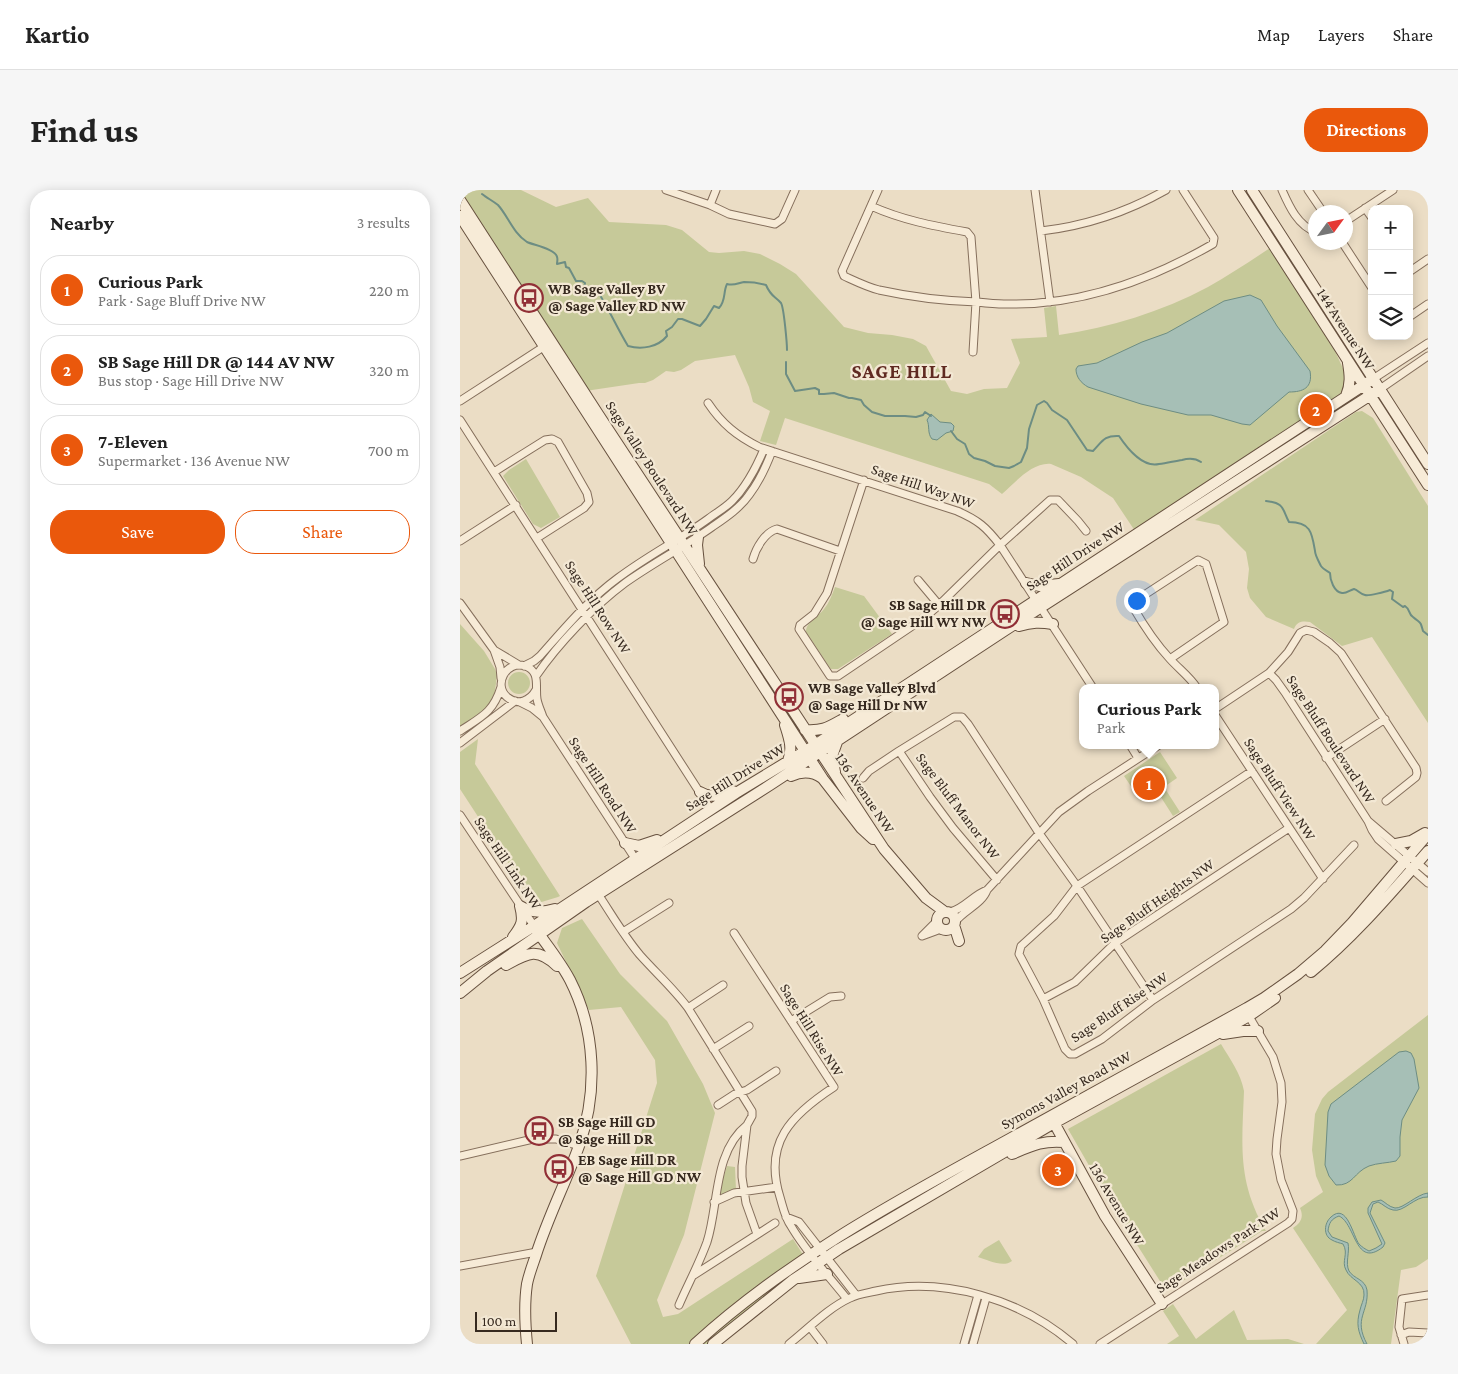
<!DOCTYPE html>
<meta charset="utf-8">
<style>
body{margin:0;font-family:"Crimson Pro",serif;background:#f6f6f6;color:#222}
.controls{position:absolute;right:15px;top:15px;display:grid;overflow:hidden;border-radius:10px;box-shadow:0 2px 12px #0003}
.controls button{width:45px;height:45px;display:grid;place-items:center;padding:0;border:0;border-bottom:1px solid #e0e0e0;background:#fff;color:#222;font:25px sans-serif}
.compass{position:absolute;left:848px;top:15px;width:45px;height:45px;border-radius:50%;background:#fff;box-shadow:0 2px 12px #0003;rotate:57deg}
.scale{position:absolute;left:15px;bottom:12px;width:82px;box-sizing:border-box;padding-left:5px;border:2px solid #36291f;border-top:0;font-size:14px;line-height:18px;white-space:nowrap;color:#36291f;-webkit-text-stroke:4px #f3e8d4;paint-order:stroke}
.you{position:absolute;left:676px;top:410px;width:18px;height:18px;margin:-12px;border:4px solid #fff;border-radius:50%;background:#1a73e8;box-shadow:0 0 0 8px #1a73e833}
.badge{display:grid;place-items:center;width:32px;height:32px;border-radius:50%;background:#ea580c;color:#fff;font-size:16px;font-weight:700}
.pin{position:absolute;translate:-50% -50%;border:2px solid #fff;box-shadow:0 1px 5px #0006}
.popup{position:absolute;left:619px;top:494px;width:140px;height:65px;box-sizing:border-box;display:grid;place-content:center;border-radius:10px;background:#fff;filter:drop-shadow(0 1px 4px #0005);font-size:16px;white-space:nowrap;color:#767676}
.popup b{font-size:19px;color:#222}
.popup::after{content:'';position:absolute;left:50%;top:100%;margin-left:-10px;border:10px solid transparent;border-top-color:#fff}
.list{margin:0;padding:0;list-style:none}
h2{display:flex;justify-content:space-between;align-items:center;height:65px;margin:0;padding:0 20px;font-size:21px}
h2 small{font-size:16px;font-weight:400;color:#767676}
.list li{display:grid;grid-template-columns:32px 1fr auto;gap:15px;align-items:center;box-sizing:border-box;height:70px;margin:0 10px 10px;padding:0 10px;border:1px solid #e0e0e0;border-radius:20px}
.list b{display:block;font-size:19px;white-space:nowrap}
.list p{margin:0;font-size:16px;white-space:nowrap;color:#767676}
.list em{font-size:16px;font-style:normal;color:#767676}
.actions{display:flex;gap:10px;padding:15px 20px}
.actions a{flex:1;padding:11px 0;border:1px solid #ea580c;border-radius:20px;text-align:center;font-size:18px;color:#ea580c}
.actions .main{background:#ea580c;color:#fff}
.icon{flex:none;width:28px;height:28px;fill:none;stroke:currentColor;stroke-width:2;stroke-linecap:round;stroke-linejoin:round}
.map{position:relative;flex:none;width:968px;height:1154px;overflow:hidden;border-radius:20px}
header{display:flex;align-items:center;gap:30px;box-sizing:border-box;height:70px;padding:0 25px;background:#fff;border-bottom:1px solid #e0e0e0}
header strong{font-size:24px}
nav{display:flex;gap:28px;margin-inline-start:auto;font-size:18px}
.intro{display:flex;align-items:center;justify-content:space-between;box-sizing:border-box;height:120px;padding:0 30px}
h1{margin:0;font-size:35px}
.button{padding:12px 22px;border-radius:20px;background:#ea580c;color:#fff;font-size:18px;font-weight:700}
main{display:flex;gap:30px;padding:0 30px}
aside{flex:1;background:#fff;border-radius:20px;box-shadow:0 2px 12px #0003}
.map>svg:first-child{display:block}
</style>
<header>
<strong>Kartio</strong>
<nav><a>Map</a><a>Layers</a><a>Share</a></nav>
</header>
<div class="intro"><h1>Find us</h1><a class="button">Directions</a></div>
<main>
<aside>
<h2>Nearby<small>3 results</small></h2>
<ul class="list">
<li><span class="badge">1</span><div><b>Curious Park</b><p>Park · Sage Bluff Drive NW</p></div><em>220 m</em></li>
<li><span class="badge">2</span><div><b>SB Sage Hill DR @ 144 AV NW</b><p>Bus stop · Sage Hill Drive NW</p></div><em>320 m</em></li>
<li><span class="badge">3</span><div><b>7-Eleven</b><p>Supermarket · 136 Avenue NW</p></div><em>700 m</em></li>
</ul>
<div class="actions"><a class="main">Save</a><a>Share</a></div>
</aside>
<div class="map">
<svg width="968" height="1154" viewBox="0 0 968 1154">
<rect width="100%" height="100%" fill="#ebddc5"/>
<path fill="#c6c999" d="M0 0H61L96 17 128 8 149 32 206 35 222 40 249 62 259 63 284 61 300 64 320 74 336 84 384 137 408 143 432 145 453 149 466 156 491 201 507 204 524 199 547 198 560 173 551 149 587 147 584 118 596 116 599 145C651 137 701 122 748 97 769 85 789 72 810 58L875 161 885 183 887 193 881 206 675 341 653 308 621 287 591 274C572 272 555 293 542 304L529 294 325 228 316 255 300 251 310 221 293 212 289 197 275 165 235 171 221 180 214 182 206 181 193 190 185 193H179L132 200 128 201 0 3Z
M902 221 913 228 968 316V533L912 447 882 456 850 432C843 431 837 431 834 439L806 427 790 408 787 398 789 379 786 362 759 335 735 330 896 222Z
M66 269 100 327 81 338 73 334 43 286 49 280Z
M375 397 404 406 432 444 378 479H371L370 478 346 442C346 432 358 427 364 419 369 413 372 405 375 397Z
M0 434 24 461 35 479 37 485 34 509 23 522 0 539Z
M48 493a11 11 0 1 1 22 0a11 11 0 1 1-22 0Z
M18 549 15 574 100 706 98 707 75 714 0 599V562Z
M700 562 717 588 704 597 720 622 713 626 697 601 681 611 664 586Z
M122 729 160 784 207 831 243 894 255 923 224 1045 197 1110 203 1127 218 1124 333 1049 358 1088 335 1095 261 1154H171L136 1086 197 893 195 870 161 817 129 820 97 753 102 738Z
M968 825V1069L956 1077 941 1080 931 1154H856L887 1120 833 1038C841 1033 844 1027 840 1018L863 1002 856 986 852 960 855 924 862 909 868 902Z
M761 854C770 869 781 884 784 901 782 955 777 992 806 1041H802L710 1099H705L650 1012 608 939Z
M267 976 275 977 276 1000 257 1008Z
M539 1050 552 1071C543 1078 528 1070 518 1067L524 1059Z
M713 1114 736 1149 774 1120 787 1150 828 1149 844 1154H707L719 1146 703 1121Z"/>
<path fill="#a6bfb6" stroke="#6d8d83" d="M790 105 801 110 817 136 850 181C853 198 843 202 829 202L790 235 782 234 751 225H728L681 214 628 197C621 193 616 187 616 179L618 176 637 173 682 152 707 143 764 111Z
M471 224 480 232 491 233 494 236 493 241 486 243 477 250 472 249C467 243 470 236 467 230Z
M946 861 951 863 954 869 959 898 942 930 940 947V966L936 971C928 973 917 973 909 976 894 982 893 996 876 995L869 986 865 975 868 922 871 914 939 862Z
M968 1003V1007C955 1006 943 1023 933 1020 927 1019 923 1014 918 1012L913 1014 910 1023 925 1053 923 1057C895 1079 896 1034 879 1026 871 1029 869 1033 868 1041L872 1047 888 1053C890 1062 885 1073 889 1081 894 1089 905 1089 907 1100 909 1123 893 1128 907 1154H904C898 1141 896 1134 900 1120 901 1115 904 1110 904 1105 905 1092 890 1090 886 1080 881 1071 889 1064 883 1054 880 1053 875 1052 872 1050 863 1046 864 1033 871 1027 887 1012 893 1046 899 1054 902 1057 905 1059 909 1061L916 1058 922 1054 908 1023V1018L912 1012 921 1010C925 1012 929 1017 935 1018 943 1019 957 1004 968 1003Z"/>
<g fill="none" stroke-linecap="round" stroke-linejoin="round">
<path stroke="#6d8d83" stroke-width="2" d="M22 4C27 8 33 11 38 15 48 26 53 43 67 52 73 55 96 59 97 67 98 69 97 72 97 74L105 72 106 77 109 78 116 91H122L125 93 124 99 133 103 138 102C149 119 157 138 168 156 182 160 198 157 207 146L206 141 212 137 218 129H222L240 136 246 129 254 116 259 118C266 111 263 102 267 94 274 96 278 93 284 92 291 92 299 93 306 95 311 107 315 106 321 113 324 118 327 154 327 160
M326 172V184L335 201 355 198 359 200V204H364L374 203 389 208H392L401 210 404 215 412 222 425 226H445L456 227 463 225 465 222 471 226
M491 241 497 249 505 254 509 264 514 268 525 271 535 276 549 278 554 276 561 272 567 258 569 239 577 215 584 211 587 213 592 220 607 230 627 260 633 261C642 252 644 245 659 246 667 258 683 278 699 274 707 273 715 271 722 270 729 268 735 268 741 272
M806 311C825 313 822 319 829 332 851 332 852 343 855 361 855 365 859 372 861 376 863 379 867 381 870 383 870 390 874 402 882 403 886 404 890 400 894 399 898 400 900 404 905 405 909 406 925 402 930 400L933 402 932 409 943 417 945 416C951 420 948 424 953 427 961 434 960 430 963 441L968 445"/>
<defs>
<path id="street" d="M206 0 250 15 269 24 315 34 322 29 335 0
M418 0 382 81 384 86C395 91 407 97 419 100 451 107 485 111 517 112 526 113 535 114 544 114 618 116 689 91 753 54L754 48 723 0
M575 0 590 112
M822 0C829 16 838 36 856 42
M848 0 863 22
M250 15 256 0
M411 16C442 30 474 36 507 42L511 47 516 112 513 162
M905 18 912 28
M886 31 933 0
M581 41C625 36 667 22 706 0
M882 52 912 98
M949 82 968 69
M949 127 968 114
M913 189 968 153
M920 199 968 166
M0 211 88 154
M248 213C262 234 277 246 299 257L497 321C518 330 526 337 540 355L633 498
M0 230 251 620
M34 282 85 250 92 249 98 252 127 303 129 312 124 318 77 348
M404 290 367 403 354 424 340 435 339 439 370 486H378L464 428 479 415 540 355 590 310H598L618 331 626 341
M0 351 56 315
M293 369C296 358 305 342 317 339L380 361
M458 390 479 415
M0 413 34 460 40 477 41 488
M34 460 59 475
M710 469 764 432 746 374 738 370 675 411 673 417C684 436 695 453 710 469 719 479 730 487 737 498
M64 476 74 471 80 466C105 438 128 410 158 388 187 366 219 350 248 329 256 323 265 318 272 311 287 296 296 278 304 259
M809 483 816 490 826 504 908 631 912 640 918 649 968 693
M76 486C98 454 134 416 165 393 193 373 224 357 252 337 265 328 280 318 289 305 299 292 306 277 312 261
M76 500C70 511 58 516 47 507 33 495 46 470 65 476 81 481 75 497 77 509 78 515 81 521 83 527L178 673
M60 512 72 518 83 527
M755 519 809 483 828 462 840 443 846 440 854 442 870 453 881 463 956 578 957 583 956 587 926 611
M755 525 863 689
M0 541C21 527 33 523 41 497
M0 553 55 511
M670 555 678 568
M866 568 925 529
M792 581 617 696 594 726 561 756 559 764 583 809 605 859 610 864H615L642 849 693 810 831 719 844 708 894 655
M403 588 409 581 439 561
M0 625 74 736
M908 631 968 682
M537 690 493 638 470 607 439 561 494 527H502L508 534 579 643 617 696 693 810
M138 704C152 725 164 746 180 765 196 783 214 799 228 818L292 921V926L287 935 282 976V987L286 1013 297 1044
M490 722C504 719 513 705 527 700
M476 732 462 746 481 739
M495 732C504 720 522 714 527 700L599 622 628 601 699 555
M163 742 209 713
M274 743 374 897C331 925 303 953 320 1007 323 1017 325 1028 331 1036 346 1062 368 1085 387 1109
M583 809 615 792 655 753 829 638
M228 818 263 795
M331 831 370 807 381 806
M253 859 289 836
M258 915 275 904 287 900 316 881
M0 966 73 949H96L119 956
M254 1012 274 1003 317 997
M326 1027 339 1032 396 1105
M0 1076 77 1062
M234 1085 315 1033
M219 1115C228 1094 239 1074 247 1052 259 1015 253 962 287 935
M350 1137 363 1154
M941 1145 949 1142 968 1143
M329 1154C348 1139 368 1118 390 1108 398 1104 407 1103 416 1101 483 1086 561 1109 613 1154
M504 1154 518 1105
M513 1154 526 1108
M640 1154 828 1033 832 1029 833 1021 821 990 816 964 817 949 822 912 821 893 813 867 787 823
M944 1154 939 1137 942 1109 968 1105"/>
<path id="secondary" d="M778 0 968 295
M792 0 968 274
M0 10 138 224 424 659 466 708 485 722
M0 26 363 589 401 638 413 649
M886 206C891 194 890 185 888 173
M238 347 237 355 239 374
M566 393 580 396 599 394
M559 436C572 432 580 432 593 434
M325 535C329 548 333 558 328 571
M345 540C363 541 367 538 383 529
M375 582 372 566 377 552
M331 586C342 581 352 581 362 588
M240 602C251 609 261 605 273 601
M165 653 179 656 197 650
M936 654 951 651 965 643
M60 716C72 723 82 723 95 719
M477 731a9 9 0 1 1 18 0a9 9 0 1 1-18 0Z
M494 735 499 751
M53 747C62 735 64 731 60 716
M46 775C68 763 77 757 97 776
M851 782C895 746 931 703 968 661
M0 783 74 736 276 603 355 555 913 189
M0 803 27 781 126 712 310 595 544 441 920 199
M763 844 783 841H798
M592 929 645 1026 702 1114
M552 964C571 956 583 950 604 952
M339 1088 367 1084
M67 1154C65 1134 64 1114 67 1094 69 1084 73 1074 76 1065 88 1027 106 992 119 956 138 902 136 841 110 790 101 773 88 756 76 740
M235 1154C325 1072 429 1015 535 957 619 911 703 864 787 818L804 808 838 784 865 761 892 733 968 644
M253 1154 333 1090 379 1059 594 933 789 826 815 808"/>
</defs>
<use href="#street" stroke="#856f5c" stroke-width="9"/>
<use href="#secondary" stroke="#67513f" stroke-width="12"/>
<use href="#street" stroke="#f7ebd7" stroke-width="7"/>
<use href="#secondary" stroke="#f7ebd7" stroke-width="10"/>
</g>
<defs>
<symbol id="bus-ring" viewBox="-11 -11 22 22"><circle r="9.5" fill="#f3e8d4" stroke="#912f36" stroke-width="1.5"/><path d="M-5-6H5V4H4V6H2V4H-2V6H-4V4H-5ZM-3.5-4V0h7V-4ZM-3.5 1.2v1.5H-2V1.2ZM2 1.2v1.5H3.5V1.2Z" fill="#912f36"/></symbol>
</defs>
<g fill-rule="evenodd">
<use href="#bus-ring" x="53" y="92" width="32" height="32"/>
<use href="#bus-ring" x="529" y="408" width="32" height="32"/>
<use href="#bus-ring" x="313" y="491" width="32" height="32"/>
<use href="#bus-ring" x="63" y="925" width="32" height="32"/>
<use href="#bus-ring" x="83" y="963" width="32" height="32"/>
</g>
<g text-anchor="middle" stroke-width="4.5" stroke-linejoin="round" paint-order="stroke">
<g font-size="15" font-weight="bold" fill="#36291f" stroke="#f3e8d4" text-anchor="start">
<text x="88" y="104">WB Sage Valley BV<tspan x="88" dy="17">@ Sage Valley RD NW</tspan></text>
<text x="526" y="420" text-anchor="end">SB Sage Hill DR<tspan x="526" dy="17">@ Sage Hill WY NW</tspan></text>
<text x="348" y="503">WB Sage Valley Blvd<tspan x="348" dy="17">@ Sage Hill Dr NW</tspan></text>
<text x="98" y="937">SB Sage Hill GD<tspan x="98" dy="17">@ Sage Hill DR</tspan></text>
<text x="118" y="975">EB Sage Hill DR<tspan x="118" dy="17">@ Sage Hill GD NW</tspan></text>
</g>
<g font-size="15" fill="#36291f" stroke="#f3e8d4">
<text transform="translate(886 139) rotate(57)" y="5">144 Avenue NW</text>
<text transform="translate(192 278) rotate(57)" y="5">Sage Valley Boulevard NW</text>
<text transform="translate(463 296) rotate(19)" y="5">Sage Hill Way NW</text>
<text transform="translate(615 366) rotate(-33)" y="5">Sage Hill Drive NW</text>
<text transform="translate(138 417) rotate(57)" y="5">Sage Hill Row NW</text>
<text transform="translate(871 549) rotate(57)" y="5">Sage Bluff Boulevard NW</text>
<text transform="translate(275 587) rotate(-32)" y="5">Sage Hill Drive NW</text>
<text transform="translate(143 595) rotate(57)" y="5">Sage Hill Road NW</text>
<text transform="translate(820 599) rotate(57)" y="5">Sage Bluff View NW</text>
<text transform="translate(405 603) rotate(56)" y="5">136 Avenue NW</text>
<text transform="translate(498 616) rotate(53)" y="5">Sage Bluff Manor NW</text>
<text transform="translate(48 673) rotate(56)" y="5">Sage Hill Link NW</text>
<text transform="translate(697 711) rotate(-35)" y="5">Sage Bluff Heights NW</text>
<text transform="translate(659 817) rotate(-34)" y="5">Sage Bluff Rise NW</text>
<text transform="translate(352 840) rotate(58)" y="5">Sage Hill Rise NW</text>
<text transform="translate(606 900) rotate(-29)" y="5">Symons Valley Road NW</text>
<text transform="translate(657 1014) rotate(59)" y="5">136 Avenue NW</text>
<text transform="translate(758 1060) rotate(-33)" y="5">Sage Meadows Park NW</text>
</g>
<g font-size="20" font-weight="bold" letter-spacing="1" fill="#602a21" stroke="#f3e8d4">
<text x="442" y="188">SAGE HILL</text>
</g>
</g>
</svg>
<div class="controls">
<button>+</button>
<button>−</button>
<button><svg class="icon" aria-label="layers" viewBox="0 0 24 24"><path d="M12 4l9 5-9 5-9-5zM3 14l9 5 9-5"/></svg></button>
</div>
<svg class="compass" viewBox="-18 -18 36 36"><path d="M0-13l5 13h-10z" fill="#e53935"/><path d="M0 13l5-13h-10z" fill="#767676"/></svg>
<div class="scale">100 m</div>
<div class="you"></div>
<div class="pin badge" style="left:689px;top:594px">1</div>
<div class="popup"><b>Curious Park</b>Park</div>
<div class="pin badge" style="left:856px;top:220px">2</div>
<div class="pin badge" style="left:598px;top:980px">3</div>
</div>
</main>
